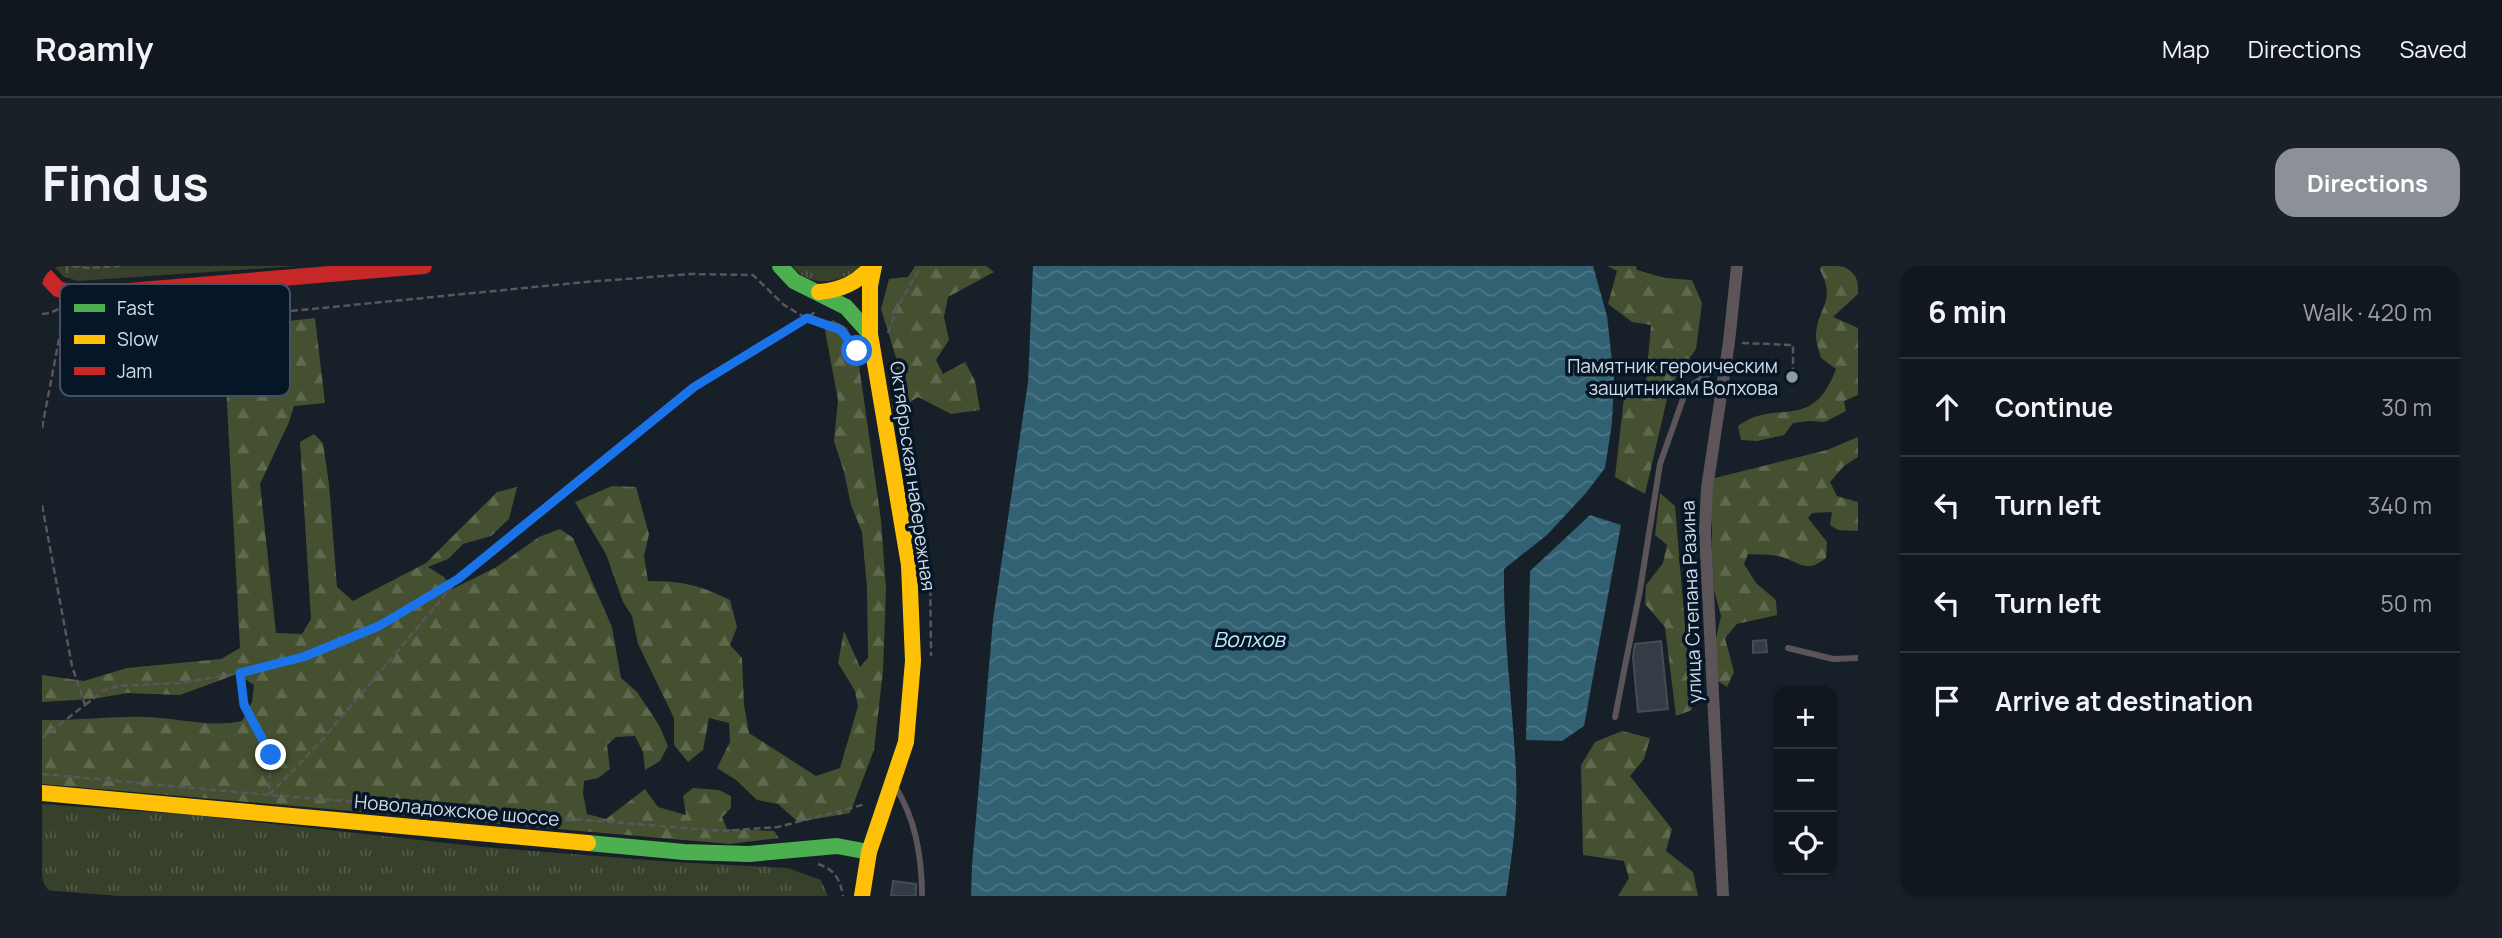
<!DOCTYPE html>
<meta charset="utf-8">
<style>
body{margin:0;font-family:Manrope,sans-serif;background:#1a2027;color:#f1f3f6}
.controls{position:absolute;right:21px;bottom:21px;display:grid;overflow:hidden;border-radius:14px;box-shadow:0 2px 5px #0004}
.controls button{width:63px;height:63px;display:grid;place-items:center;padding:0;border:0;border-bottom:2px solid #30363c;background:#11171e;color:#f1f3f6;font:35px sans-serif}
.stop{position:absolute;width:21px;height:21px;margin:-16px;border:5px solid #1a73e8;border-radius:50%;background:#fff}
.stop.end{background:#1a73e8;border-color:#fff;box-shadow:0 2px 7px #0008}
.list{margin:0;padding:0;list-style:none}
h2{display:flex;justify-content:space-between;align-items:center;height:91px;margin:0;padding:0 28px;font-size:30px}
h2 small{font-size:23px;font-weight:400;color:#9c9fa4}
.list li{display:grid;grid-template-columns:46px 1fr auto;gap:21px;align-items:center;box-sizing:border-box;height:98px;padding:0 28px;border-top:2px solid #30363c}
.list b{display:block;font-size:26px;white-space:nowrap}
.list em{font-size:23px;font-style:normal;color:#9c9fa4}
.icon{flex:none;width:38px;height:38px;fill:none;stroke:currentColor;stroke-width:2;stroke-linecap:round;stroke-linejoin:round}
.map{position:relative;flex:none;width:1816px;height:630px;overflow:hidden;border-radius:21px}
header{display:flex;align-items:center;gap:42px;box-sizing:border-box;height:98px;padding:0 35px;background:#11171e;border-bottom:2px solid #30363c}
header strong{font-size:33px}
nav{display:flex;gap:38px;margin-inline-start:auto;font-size:24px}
.intro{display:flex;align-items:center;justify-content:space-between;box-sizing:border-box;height:168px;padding:0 42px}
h1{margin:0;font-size:49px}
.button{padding:18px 32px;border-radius:21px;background:#8c9099;color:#fff;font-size:24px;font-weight:700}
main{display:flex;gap:42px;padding:0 42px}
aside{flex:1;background:#11171e;border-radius:21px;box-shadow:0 2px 5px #0004}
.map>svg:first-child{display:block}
</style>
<header>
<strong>Roamly</strong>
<nav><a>Map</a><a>Directions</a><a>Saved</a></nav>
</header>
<div class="intro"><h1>Find us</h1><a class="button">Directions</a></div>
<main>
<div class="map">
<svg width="1816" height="630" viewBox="0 0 1816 630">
<defs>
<pattern id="grass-tufts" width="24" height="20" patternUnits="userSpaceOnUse" patternTransform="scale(1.75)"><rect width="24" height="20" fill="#37402a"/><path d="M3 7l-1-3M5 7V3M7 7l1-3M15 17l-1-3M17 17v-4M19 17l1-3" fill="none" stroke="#535b49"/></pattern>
<pattern id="forest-firs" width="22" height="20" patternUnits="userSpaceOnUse" patternTransform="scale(1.75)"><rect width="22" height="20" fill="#455030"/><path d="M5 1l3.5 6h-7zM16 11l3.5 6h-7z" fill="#5f694e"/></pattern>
<pattern id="water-waves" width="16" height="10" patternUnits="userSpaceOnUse" patternTransform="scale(1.75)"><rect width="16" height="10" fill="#316172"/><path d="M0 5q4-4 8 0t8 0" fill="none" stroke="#4e7786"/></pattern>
</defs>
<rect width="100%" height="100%" fill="#171f28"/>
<path fill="url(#grass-tufts)" d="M750 0H819C798 18 770 23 750 0Z
M0 538 151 549 441 581 633 596 746 602 779 614 786 630H77L0 624Z"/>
<path fill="url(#forest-firs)" d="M873 0H944L952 6 906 31 902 51 907 74 894 94 901 108 923 96 933 115 938 144 909 148 876 131 851 147 849 114 856 98 839 43 847 13 866 11Z
M1565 0H1594L1595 4 1623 12 1650 14 1660 37 1654 83 1628 120 1603 228 1573 211 1583 123 1604 117 1609 59 1590 56 1566 38 1575 5Z
M1779 0H1816V28L1791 51 1816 62V129L1802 135 1804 145 1783 156 1767 155 1751 157 1742 169 1715 175 1699 174 1696 160C1735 131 1770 168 1794 103L1779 92C1777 85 1774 77 1774 70 1775 40 1795 37 1778 4Z
M273 52 283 137 252 140 247 156 218 218 234 367 260 368 269 353 258 176 272 168 281 177 287 218 295 321 311 335 384 297 455 226 475 221 467 253 449 270 421 278 406 293 386 301 402 311 410 323 453 302 497 271 518 263 531 272 570 361 579 412 595 426 617 459 626 480 618 495 603 504 601 486 593 470 574 471 565 479 568 503 556 512 542 515 541 528 545 548 564 553 603 523 616 541 644 549 641 530 651 522 677 524 689 530V542L680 551 685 563 732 565 737 572 688 578 0 518V454C34 455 69 450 103 451 136 452 168 462 200 455L210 436 212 419 195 408 138 429 85 427 51 433 0 436V409L42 415 85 402 179 393 198 382 181 62Z
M791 54 805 62 815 85 839 254 844 323 841 405 832 484 808 547 756 556 736 538 715 534 694 514 675 502 688 476 687 457 667 452 661 484 646 496 632 479V452L596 378 590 350 581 336 564 288 533 236 570 220 594 221 607 268 602 290 606 315C640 315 658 319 688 334L695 361 688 379 700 392 702 439 707 467 774 510 798 502 816 440 813 425 796 397 802 365 818 401 826 392 825 322 820 266 809 239 802 206 792 175 796 134 782 59Z
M1816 171V191L1802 200 1788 216 1795 230 1816 236V265L1796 264 1788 259 1790 246 1770 247 1766 252 1785 276 1784 292C1763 309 1758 295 1736 290 1727 288 1716 289 1706 288L1702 298 1714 317 1734 334 1735 349 1695 358 1683 372 1692 406 1685 421 1676 415 1672 381 1679 350 1672 324 1670 292V259L1667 238 1669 213 1785 184Z
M1618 227 1633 240 1650 444 1634 450 1623 361 1603 338 1604 319 1621 297 1625 279 1613 269Z
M1580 465 1608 472 1602 493 1588 510 1630 563 1624 585 1651 606 1656 630H1576L1587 612 1582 595 1541 589 1539 499 1553 476Z"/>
<path fill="#37402a" d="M11 0H256L36 15 22 11Z"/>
<path fill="url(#water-waves)" d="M991 0H1551L1565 50 1572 113 1570 157 1563 202 1544 227 1505 269 1462 303C1461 372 1471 439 1474 507 1476 548 1470 590 1464 630H929L930 599 951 354 986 116Z
M1548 249 1579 259 1542 460 1520 475 1484 474 1488 305Z"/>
<path fill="#363c45" stroke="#454c53" stroke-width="2" d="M1724 374 1725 386 1711 387V375Z
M1619 375 1626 443 1596 446 1591 391 1593 378Z
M851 615 874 618V630H849Z"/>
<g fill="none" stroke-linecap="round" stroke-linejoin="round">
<path stroke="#58555b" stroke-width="2.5" stroke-dasharray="7 3.5" stroke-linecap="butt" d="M25 0V11
M30 0 48 2 78 0
M0 48 8 47 23 40
M19 65 57 64 543 16 649 8 711 9 742 39 764 52 799 64 812 82
M846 67 855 42 879 0
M1700 77 1751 79V105
M860 147 888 292 889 390
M0 162 23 42
M0 239 30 400 43 439 0 472
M198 407 203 439 229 489 227 529
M43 439 62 424 76 420 138 417 198 407 262 391 337 361 416 313 652 121 757 59 775 44
M0 508 227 529 681 565 736 561 824 538
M227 529 281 473 414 316
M776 598C793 604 798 613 801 630"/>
<path stroke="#5c5459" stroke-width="6" d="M1746 382 1791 393 1816 392
M1573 451 1598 324 1618 198 1642 130 1650 119 1682 98
M854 522C874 554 880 593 880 630"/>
<path stroke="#5c5459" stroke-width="12" d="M1681 630 1663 266 1665 222 1687 76 1695 0"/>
<path stroke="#4caf50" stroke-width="16" d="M738 0 752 15 804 41 828 68
M546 577 642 586 707 588 795 580 827 586"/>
<path stroke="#ffc107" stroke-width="16" d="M777 26C799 24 815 17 830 0
M0 527 546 577
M820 630 827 586 864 476 871 395 867 299 828 68V20L832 0"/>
<path stroke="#c62828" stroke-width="16" d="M0 6 16 23 39 29 382 0"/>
</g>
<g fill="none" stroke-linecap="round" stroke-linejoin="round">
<path stroke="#1a73e8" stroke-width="9" d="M229 489 202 439 198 407 261 391 337 360 416 313 652 121 765 52 799 64 815 85"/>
</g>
<circle fill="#909aa4" stroke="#061626" stroke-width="2.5" cx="1750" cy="111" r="7"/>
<g text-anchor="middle" stroke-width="7" stroke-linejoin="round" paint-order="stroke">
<g font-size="19" fill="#d1dce7" stroke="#061626" text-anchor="end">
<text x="1736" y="107">Памятник героическим<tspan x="1736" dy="22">защитникам Волхова</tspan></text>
</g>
<g font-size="19" fill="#d1dce7" stroke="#061626">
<text transform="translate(871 210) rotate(82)" y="7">Октябрьская набережная</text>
<text transform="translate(1649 336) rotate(-92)" y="7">улица Степана Разина</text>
<text transform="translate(415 544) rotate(5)" y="7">Новоладожское шоссе</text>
</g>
<g font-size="21" font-style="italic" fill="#bbebfd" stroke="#061626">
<text x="1207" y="381">Волхов</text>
</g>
</g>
<rect x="18" y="18" width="230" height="112" rx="10" fill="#061626" stroke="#435160" stroke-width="2"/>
<rect x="32" y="38" width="31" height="8" fill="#4caf50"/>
<rect x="32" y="69" width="31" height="9" fill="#ffc107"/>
<rect x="32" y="101" width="31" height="8" fill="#c62828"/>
<g font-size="19" fill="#d1dce7">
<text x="75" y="49">Fast</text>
<text x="75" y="80">Slow</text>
<text x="75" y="112">Jam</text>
</g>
</svg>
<div class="controls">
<button>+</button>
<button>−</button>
<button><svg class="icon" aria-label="locate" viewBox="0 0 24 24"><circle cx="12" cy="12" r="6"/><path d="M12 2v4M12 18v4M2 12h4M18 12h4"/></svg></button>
</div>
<div class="stop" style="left:815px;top:85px"></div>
<div class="stop end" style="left:229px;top:489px"></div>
</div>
<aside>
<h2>6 min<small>Walk · 420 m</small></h2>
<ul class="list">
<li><svg class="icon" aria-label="ahead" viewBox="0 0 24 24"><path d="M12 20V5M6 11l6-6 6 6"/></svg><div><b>Continue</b></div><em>30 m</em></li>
<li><svg class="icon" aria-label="left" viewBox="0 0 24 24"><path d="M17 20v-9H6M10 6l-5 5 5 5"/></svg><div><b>Turn left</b></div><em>340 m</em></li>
<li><svg class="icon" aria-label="left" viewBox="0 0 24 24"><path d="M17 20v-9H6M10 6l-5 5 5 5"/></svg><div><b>Turn left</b></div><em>50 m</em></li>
<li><svg class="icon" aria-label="arrive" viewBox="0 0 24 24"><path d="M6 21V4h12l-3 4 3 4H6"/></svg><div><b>Arrive at destination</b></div></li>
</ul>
</aside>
</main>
